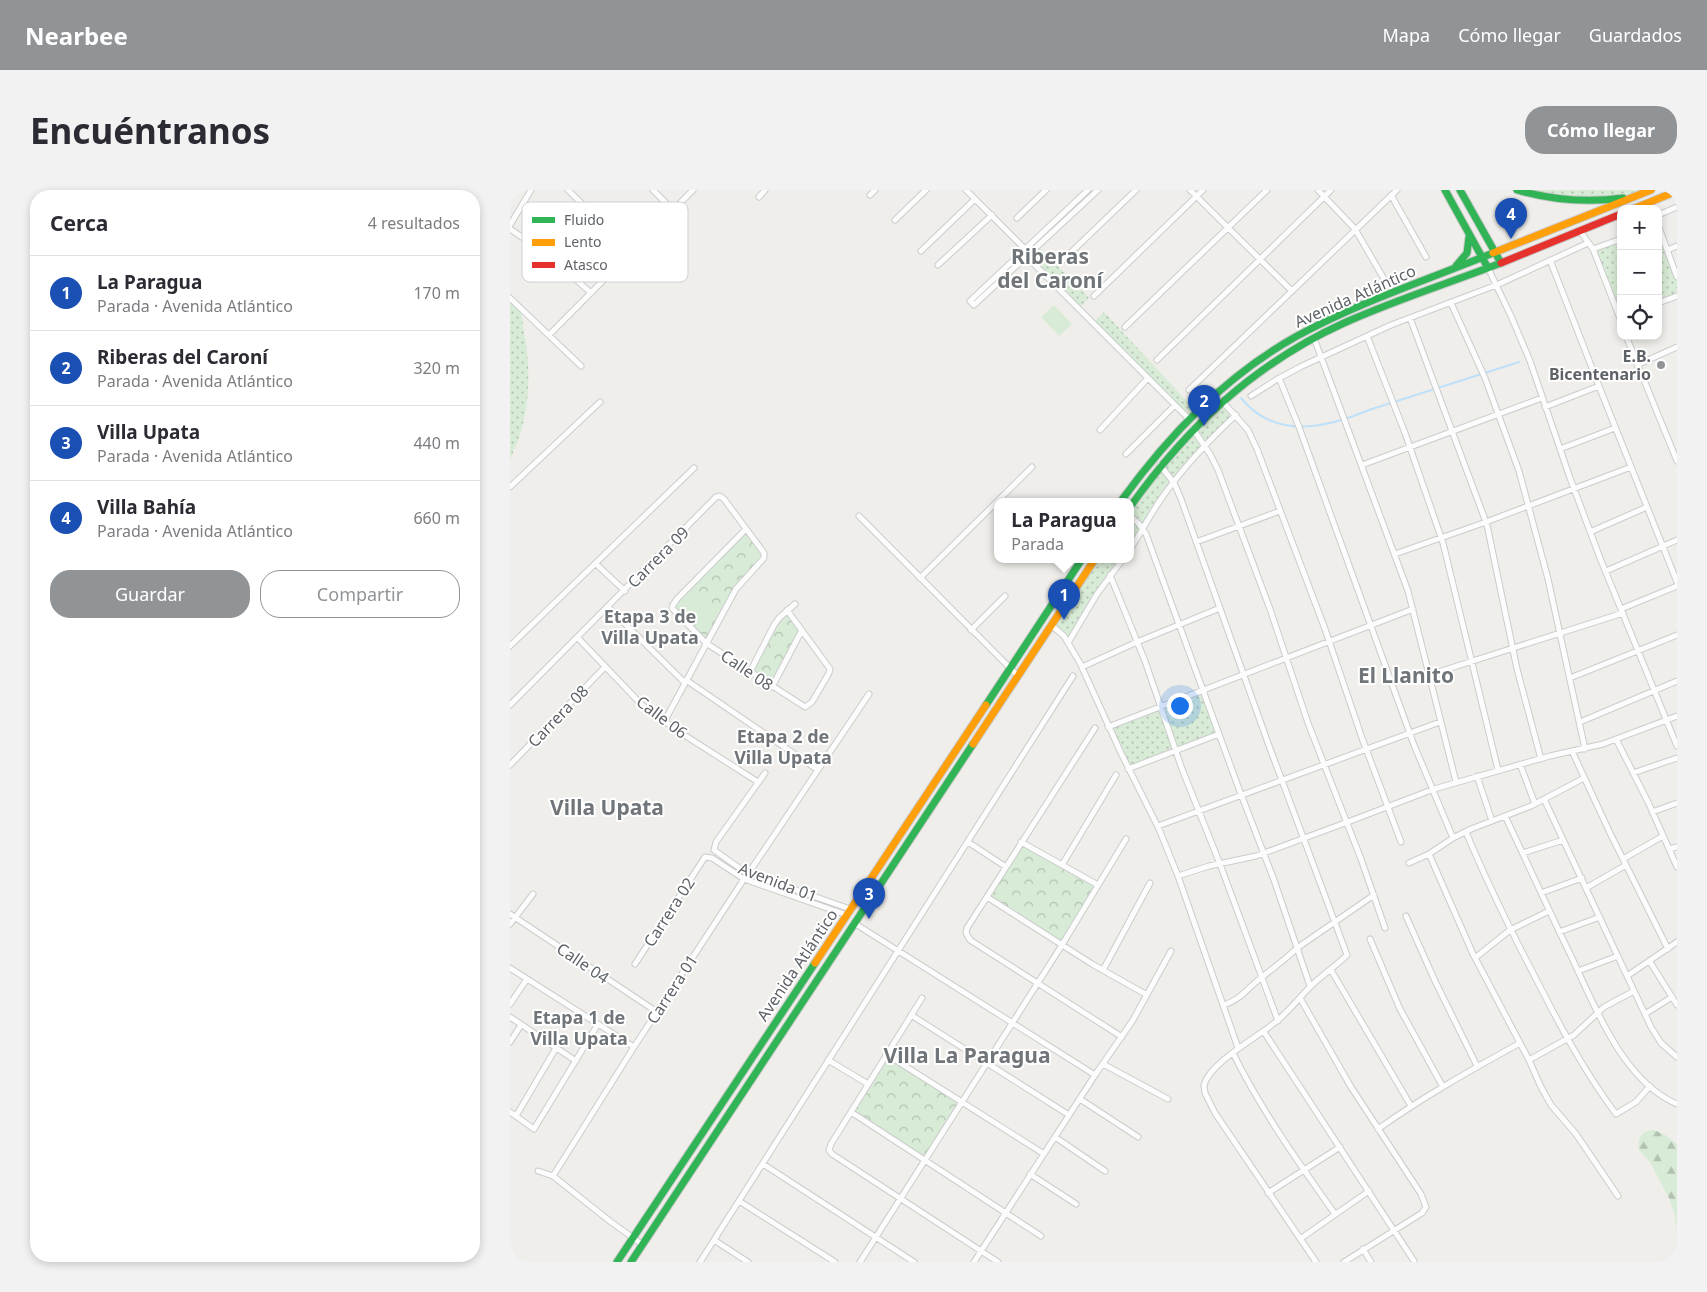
<!DOCTYPE html>
<html lang="es">
<meta charset="utf-8">
<style>
body{margin:0;font-family:"Noto Sans",sans-serif;background:#f2f2f3;color:#2b2b33}
.controls{position:absolute;right:15px;top:15px;display:grid;overflow:hidden;border-radius:10px;box-shadow:0 2px 8px #0003}
.controls button{width:45px;height:45px;display:grid;place-items:center;padding:0;border:0;border-bottom:1px solid #e1e1e2;background:#fff;color:#2b2b33;font:25px sans-serif}
.you{position:absolute;left:669px;top:515px;width:18px;height:18px;margin:-12px;border:4px solid #fff;border-radius:50%;background:#1a73e8;box-shadow:0 0 0 8px #1a73e833}
.badge{display:grid;place-items:center;width:32px;height:32px;border-radius:50%;background:#919496;color:#fff;font-size:16px;font-weight:700}
.pin{position:absolute;translate:-50% -41px;filter:drop-shadow(0 1px 2px #0008)}
.pin::after{content:'';position:absolute;top:26px;width:18px;height:15px;background:inherit;clip-path:polygon(0 0,100% 0,50% 100%)}
.popup{position:absolute;left:484px;top:308px;width:140px;height:65px;box-sizing:border-box;display:grid;place-content:center;border-radius:10px;background:#fff;filter:drop-shadow(0 1px 4px #0005);font-size:16px;white-space:nowrap;color:#7c7c81}
.popup b{font-size:19px;color:#2b2b33}
.popup::after{content:'';position:absolute;left:50%;top:100%;margin-left:-10px;border:10px solid transparent;border-top-color:#fff}
.list{margin:0;padding:0;list-style:none}
h2{display:flex;justify-content:space-between;align-items:center;height:65px;margin:0;padding:0 20px;font-size:21px}
h2 small{font-size:16px;font-weight:400;color:#7c7c81}
.list li{display:grid;grid-template-columns:32px 1fr auto;gap:15px;align-items:center;box-sizing:border-box;height:75px;padding:0 20px;border-top:1px solid #e1e1e2}
.list b{display:block;font-size:19px;white-space:nowrap}
.list p{margin:0;font-size:16px;white-space:nowrap;color:#7c7c81}
.list em{font-size:16px;font-style:normal;color:#7c7c81}
.actions{display:flex;gap:10px;padding:15px 20px}
.actions a{flex:1;padding:11px 0;border:1px solid #919496;border-radius:20px;text-align:center;font-size:18px;color:#919496}
.actions .main{background:#919496;color:#fff}
.icon{flex:none;width:28px;height:28px;fill:none;stroke:currentColor;stroke-width:2;stroke-linecap:round;stroke-linejoin:round}
.map{position:relative;flex:none;width:1167px;height:1072px;overflow:hidden;border-radius:20px}
header{display:flex;align-items:center;gap:30px;box-sizing:border-box;height:70px;padding:0 25px;background:#919496;color:#fff}
header strong{font-size:24px}
nav{display:flex;gap:28px;margin-inline-start:auto;font-size:18px}
.intro{display:flex;align-items:center;justify-content:space-between;box-sizing:border-box;height:120px;padding:0 30px}
h1{margin:0;font-size:35px}
.button{padding:12px 22px;border-radius:20px;background:#919496;color:#fff;font-size:18px;font-weight:700}
main{display:flex;gap:30px;padding:0 30px}
aside{flex:1;background:#fff;border-radius:20px;box-shadow:0 2px 8px #0003}
.map>svg:first-child{display:block}
</style>
<header>
<strong>Nearbee</strong>
<nav><a>Mapa</a><a>Cómo llegar</a><a>Guardados</a></nav>
</header>
<div class="intro"><h1>Encuéntranos</h1><a class="button">Cómo llegar</a></div>
<main>
<aside>
<h2>Cerca<small>4 resultados</small></h2>
<ul class="list">
<li><span class="badge" style="background:#1a4fb4">1</span><div><b>La Paragua</b><p>Parada · Avenida Atlántico</p></div><em>170 m</em></li>
<li><span class="badge" style="background:#1a4fb4">2</span><div><b>Riberas del Caroní</b><p>Parada · Avenida Atlántico</p></div><em>320 m</em></li>
<li><span class="badge" style="background:#1a4fb4">3</span><div><b>Villa Upata</b><p>Parada · Avenida Atlántico</p></div><em>440 m</em></li>
<li><span class="badge" style="background:#1a4fb4">4</span><div><b>Villa Bahía</b><p>Parada · Avenida Atlántico</p></div><em>660 m</em></li>
</ul>
<div class="actions"><a class="main">Guardar</a><a>Compartir</a></div>
</aside>
<div class="map">
<svg width="1167" height="1072" viewBox="0 0 1167 1072">
<defs>
<pattern id="grass-dots" width="8" height="8" patternUnits="userSpaceOnUse" patternTransform="scale(1.25)"><rect width="8" height="8" fill="#d8ebd6"/><path d="M2 2h.1M6 6h.1" fill="none" stroke="#b2c2b1" stroke-width="1.8" stroke-linecap="round"/></pattern>
<pattern id="forest-firs" width="22" height="20" patternUnits="userSpaceOnUse" patternTransform="scale(1.25)"><rect width="22" height="20" fill="#d8ebd6"/><path d="M5 1l3.5 6h-7zM16 11l3.5 6h-7z" fill="#b2c2b1"/></pattern>
<pattern id="park-crowns" width="20" height="18" patternUnits="userSpaceOnUse" patternTransform="scale(1.25)"><rect width="20" height="18" fill="#d8ebd6"/><path d="M2 6a3 3 0 1 1 6 0M12 15a3 3 0 1 1 6 0" fill="none" stroke="#b2c2b1"/></pattern>
</defs>
<rect width="100%" height="100%" fill="#efeeea"/>
<path fill="url(#grass-dots)" d="M1007 0H1141L1114 8 1087 11Z
M1148 35 1167 87V106L1148 113Z
M1111 49V127L1083 59Z
M528 56 579 108 568 119 516 67Z
M0 108C2 110 7 113 9 115 13 122 12 134 14 142 22 184 20 230 0 269Z
M594 122 686 221 678 228 582 134Z
M712 211 726 225 667 289 620 359V317L638 291Z
M585 369H613L602 382 558 453 541 435Z
M693 500 709 544 618 579 598 537Z"/>
<path fill="url(#forest-firs)" d="M1144 940 1155 945 1167 954V1043L1165 1026 1160 1010 1140 972 1129 960C1128 948 1130 941 1144 940Z"/>
<path fill="url(#park-crowns)" d="M236 339 254 365 236 387 196 453 163 420V415Z
M277 420 292 440 262 497 240 482 259 443Z
M511 652 588 695 552 755 477 707Z
M376 864 452 912 415 969 341 922Z"/>
<path fill="#d8ebd6" d="M544 115 562 134 549 146 531 127Z
M183 405 201 425 189 435 171 415Z"/>
<g fill="none" stroke-linecap="round" stroke-linejoin="round">
<path stroke="#bfe0f9" stroke-width="2" d="M731 208C765 250 816 238 859 220L1009 172"/>
<defs>
<path id="street" d="M58 0 121 62
M143 0 163 20
M456 0 516 60
M578 0 460 111 464 115 588 0
M680 0 782 101
M808 0 845 39 874 89
M360 5 365 0
M881 5 916 67
M249 7 255 0
M1148 25 1167 17
M507 28 536 0
M385 30 416 0
M0 35 21 0
M1148 35 1167 87
M0 39 37 64 81 103
M1070 41 1083 59 1111 131
M1083 59 1111 49
M1157 60 1167 56
M411 61 465 9
M515 65 678 228
M1040 70 1096 214 1167 392
M551 72 626 0
M428 75 482 25
M978 78 1001 126 1020 171 1060 288 1090 368 1167 556
M584 106 693 0
M0 108 71 176
M941 113 975 188 1009 281 1038 389 1075 559
M1148 113 1167 106
M900 128 977 335 1007 479 1031 569
M615 137 757 0
M39 145 183 0
M857 146 895 243 933 353 988 580
M1116 146 1167 271
M804 148 898 401 946 592
M647 170 821 0
M1127 175 1167 157
M769 188 789 237 904 555 943 648
M679 200 887 0
M741 206 766 190 792 176 881 135 989 94 1078 53
M712 211 738 240 747 259 815 439 852 548 891 652
M1035 217 1089 196
M683 239 700 264 708 280 760 419 798 533 851 669 875 738
M590 240 638 188
M1050 259 1105 238
M616 264 665 215
M650 275 664 293 671 309 758 553 837 765C826 776 812 785 800 797 789 808 780 820 768 830 750 846 700 872 694 895L695 903 705 923 806 1072
M852 275 1032 208
M0 297 90 212
M349 326 508 486
M620 326 629 334 636 344 729 599 764 690 800 796
M236 339 167 409 163 415 162 418 196 453 295 517 302 512 319 483 320 479 277 420
M1080 342 1137 317
M686 352 770 321
M620 359C631 343 640 325 651 309 672 279 699 250 726 225
M885 364 976 332 1121 277
M86 374 115 401
M1096 381 1167 350
M600 385 635 471 672 579 710 674 768 831
M410 388 522 277
M98 417 175 493
M1111 419 1167 396
M541 435 554 446 570 473 611 563 649 639 668 686 728 858
M461 440 495 406
M68 448 132 515 168 541 248 592
M558 453 587 404 613 369
M0 456 184 278
M572 477 627 452 710 418
M240 482 264 435 269 428 285 414
M919 485 1113 423
M1060 488 1167 445
M176 490 308 580
M262 497 292 440
M0 515 206 307 210 306 214 309 254 363V368L226 399 154 532
M1070 532 1167 491
M598 537 903 419
M585 538 457 738 456 743 460 750 612 847
M1106 549 1139 614 1167 677
M1062 561 1100 643 1158 759
M1010 574 1025 614
M0 575 95 477
M618 579 709 544
M255 583 206 652 204 660 235 682 340 719
M1123 583 1167 568
M967 586 982 631
M1034 609 1141 837 1151 853 1167 867
M1142 622 1167 613
M995 626C1018 674 1039 721 1062 768 1085 817 1113 891 1167 914
M648 636 930 532
M956 642C976 690 999 737 1023 783 1048 832 1073 880 1106 924L1126 912 1140 896
M458 652 496 677
M511 652 588 695
M1159 659 1167 657
M1013 663 1053 650
M919 664 963 764 1019 870 1031 897 1041 915 1066 944 1108 1006
M1113 669 1153 646
M899 673 919 664 943 648 961 639 1021 616 1074 588
M552 675 606 585
M238 684 359 504
M668 686 699 676 746 666 843 630 924 599 1040 566 1093 554 1167 526
M1076 698 1116 675
M1031 703 1072 688
M477 707 582 774 637 805
M0 724 147 822
M896 726 925 791 967 876
M344 733 585 885
M0 734 23 704
M1049 742 1090 727
M860 749 890 819 933 897
M965 768 1000 740 1039 721
M1140 772 1167 815
M125 774 195 667 202 668 234 689 337 725
M0 778 124 857
M593 780 640 693
M821 780 901 916
M1068 781 1108 766
M1117 786 1167 752
M412 808 321 954 319 960 322 964 488 1072
M790 808 841 897 911 1004 916 1017 912 1023 834 1072
M0 814 17 789
M714 815C733 808 736 799 751 788 763 778 776 769 787 758L864 705
M1135 824 1162 807
M401 825 559 925
M0 827 66 871
M754 842 904 1071
M0 852 11 835
M723 863C751 920 788 972 825 1024
M376 864 534 964
M318 870 358 894
M1019 870 1064 845 1094 817 1124 801
M593 874 658 909
M570 909 628 947
M0 922 24 939 88 834
M341 922 531 1046
M6 926 46 858
M868 939C913 907 961 880 1010 853
M545 947 595 981
M253 974 404 1072
M28 981 43 986 101 1032 133 1055
M520 984 566 1014
M43 986 124 857 234 689
M758 1003 830 957
M229 1011 325 1072
M790 1049 859 1001
M204 1050 238 1072
M853 1059 861 1072
M190 1072 563 486
M350 1072 552 755 616 649
M464 1072 585 885 623 830 661 761"/>
<path id="fast" d="M935 0 978 78
M950 0 991 73
M1007 0C1042 10 1077 13 1113 8
M946 76 957 63 959 47
M611 311C659 245 715 186 787 146 849 112 917 90 983 63
M620 317C677 237 744 174 834 133 885 110 939 93 991 73
M476 515 572 369
M107 1072 305 773
M121 1072 463 554"/>
<path id="slow" d="M1123 19 1167 1
M983 63 1141 0
M463 554 585 369
M305 773 476 515"/>
<path id="jam" d="M991 73 1111 24"/>
</defs>
<use href="#street" stroke="#cbcccc" stroke-width="7"/>
<use href="#fast" stroke="#cacacb" stroke-width="9"/>
<use href="#slow" stroke="#cacacb" stroke-width="9"/>
<use href="#jam" stroke="#cacacb" stroke-width="9"/>
<use href="#street" stroke="#fdfcfc" stroke-width="5"/>
<use href="#fast" stroke="#30b455" stroke-width="7"/>
<use href="#slow" stroke="#ff9f0a" stroke-width="7"/>
<use href="#jam" stroke="#e5322d" stroke-width="7"/>
</g>
<circle fill="#919496" stroke="#fff" stroke-width="2" cx="1151" cy="175" r="5"/>
<g text-anchor="middle" stroke-width="4" stroke-linejoin="round" paint-order="stroke">
<g font-size="16" fill="#5f6368" stroke="#fff">
<text transform="translate(845 106) rotate(-24)" y="6">Avenida Atlántico</text>
<text transform="translate(148 367) rotate(-45)" y="6">Carrera 09</text>
<text transform="translate(237 480) rotate(34)" y="6">Calle 08</text>
<text transform="translate(48 526) rotate(-46)" y="6">Carrera 08</text>
<text transform="translate(152 527) rotate(37)" y="6">Calle 06</text>
<text transform="translate(268 692) rotate(21)" y="6">Avenida 01</text>
<text transform="translate(159 722) rotate(-57)" y="6">Carrera 02</text>
<text transform="translate(73 773) rotate(34)" y="6">Calle 04</text>
<text transform="translate(287 775) rotate(-56)" y="6">Avenida Atlántico</text>
<text transform="translate(162 799) rotate(-57)" y="6">Carrera 01</text>
</g>
<g font-size="16" font-weight="bold" fill="#5f6368" stroke="#fff" text-anchor="end">
<text x="1141" y="172">E.B.<tspan x="1141" dy="18">Bicentenario</tspan></text>
</g>
<g font-size="18" font-weight="bold" fill="#70757a" stroke="#fff">
<text x="140" y="433">Etapa 3 de<tspan x="140" dy="21">Villa Upata</tspan></text>
<text x="273" y="553">Etapa 2 de<tspan x="273" dy="21">Villa Upata</tspan></text>
<text x="69" y="834">Etapa 1 de<tspan x="69" dy="21">Villa Upata</tspan></text>
</g>
<g font-size="21" font-weight="bold" fill="#70757a" stroke="#fff">
<text x="540" y="74">Riberas<tspan x="540" dy="24">del Caroní</tspan></text>
<text x="896" y="493">El Llanito</text>
<text x="97" y="625">Villa Upata</text>
<text x="457" y="873">Villa La Paragua</text>
</g>
</g>
<rect x="12" y="12" width="166" height="80" rx="8" fill="#fff" stroke="#cfd0d2" stroke-width="1"/>
<rect x="22" y="27" width="23" height="6" fill="#30b455"/>
<rect x="22" y="49" width="23" height="7" fill="#ff9f0a"/>
<rect x="22" y="72" width="23" height="6" fill="#e5322d"/>
<g font-size="14" fill="#5f6368">
<text x="54" y="35">Fluido</text>
<text x="54" y="57">Lento</text>
<text x="54" y="80">Atasco</text>
</g>
</svg>
<div class="controls">
<button>+</button>
<button>−</button>
<button><svg class="icon" aria-label="locate" viewBox="0 0 24 24"><circle cx="12" cy="12" r="6"/><path d="M12 2v4M12 18v4M2 12h4M18 12h4"/></svg></button>
</div>
<div class="you"></div>
<div class="pin badge" style="left:554px;top:430px;background:#1a4fb4">1</div>
<div class="popup"><b>La Paragua</b>Parada</div>
<div class="pin badge" style="left:694px;top:236px;background:#1a4fb4">2</div>
<div class="pin badge" style="left:359px;top:729px;background:#1a4fb4">3</div>
<div class="pin badge" style="left:1001px;top:49px;background:#1a4fb4">4</div>
</div>
</main>
